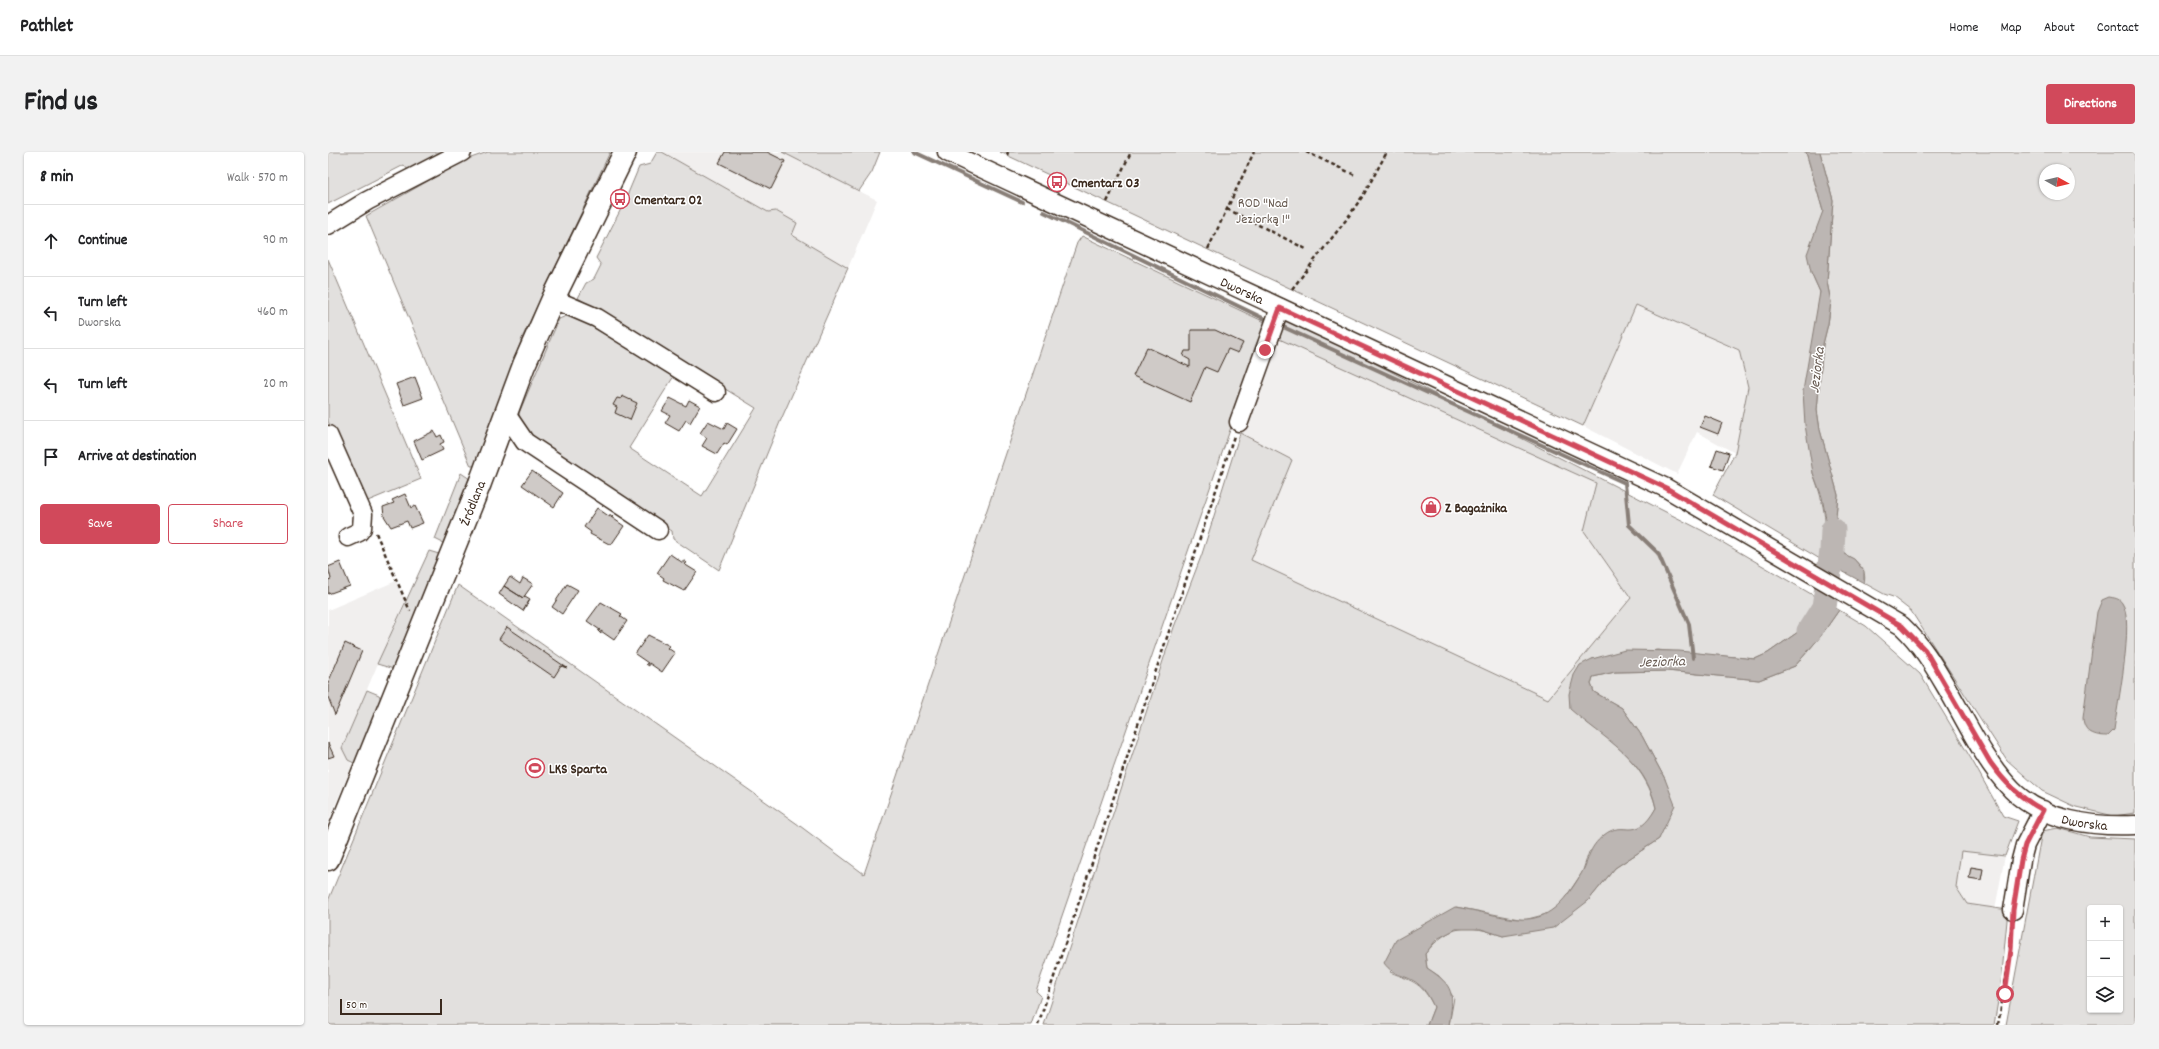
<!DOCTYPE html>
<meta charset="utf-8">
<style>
body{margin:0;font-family:Dekko,sans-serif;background:#f2f2f2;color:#202124}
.controls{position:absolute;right:12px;bottom:12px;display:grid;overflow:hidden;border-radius:4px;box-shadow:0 1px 3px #0004}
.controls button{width:36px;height:36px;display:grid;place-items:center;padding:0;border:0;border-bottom:1px solid #e0e0e0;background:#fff;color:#202124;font:20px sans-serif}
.compass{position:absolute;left:1711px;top:12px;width:36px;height:36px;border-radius:50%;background:#fff;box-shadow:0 1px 3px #0004;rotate:98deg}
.scale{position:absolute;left:12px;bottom:10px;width:102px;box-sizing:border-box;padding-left:4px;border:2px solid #3b2a1e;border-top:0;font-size:11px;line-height:14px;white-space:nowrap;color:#3b2a1e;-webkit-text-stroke:3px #fff;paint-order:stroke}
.stop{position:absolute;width:12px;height:12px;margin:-9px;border:3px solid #d1495b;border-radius:50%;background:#fff}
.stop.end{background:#d1495b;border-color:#fff;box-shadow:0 1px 4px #0008}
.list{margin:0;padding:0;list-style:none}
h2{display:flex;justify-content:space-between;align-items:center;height:52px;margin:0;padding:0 16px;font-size:17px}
h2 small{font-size:13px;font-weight:400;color:#757577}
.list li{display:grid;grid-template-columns:26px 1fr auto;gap:12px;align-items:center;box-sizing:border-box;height:72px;padding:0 16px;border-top:1px solid #e0e0e0}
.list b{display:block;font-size:15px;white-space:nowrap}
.list p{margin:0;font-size:13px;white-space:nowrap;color:#757577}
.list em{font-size:13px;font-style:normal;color:#757577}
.actions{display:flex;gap:8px;padding:12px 16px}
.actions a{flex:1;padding:9px 0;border:1px solid #d1495b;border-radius:4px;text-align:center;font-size:14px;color:#d1495b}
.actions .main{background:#d1495b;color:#fff}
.icon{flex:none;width:22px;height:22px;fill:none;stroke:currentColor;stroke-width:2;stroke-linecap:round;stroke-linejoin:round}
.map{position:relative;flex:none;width:1807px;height:873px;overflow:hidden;border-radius:4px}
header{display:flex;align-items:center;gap:24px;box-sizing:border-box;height:56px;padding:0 20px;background:#fff;border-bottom:1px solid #e0e0e0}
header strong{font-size:19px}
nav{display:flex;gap:22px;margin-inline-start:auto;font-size:14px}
.intro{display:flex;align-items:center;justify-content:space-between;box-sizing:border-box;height:96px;padding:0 24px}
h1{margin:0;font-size:28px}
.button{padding:10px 18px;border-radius:4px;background:#d1495b;color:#fff;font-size:14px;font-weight:700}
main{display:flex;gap:24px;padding:0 24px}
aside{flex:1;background:#fff;border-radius:4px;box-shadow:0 1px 3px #0004}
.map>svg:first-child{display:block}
</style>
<header>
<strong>Pathlet</strong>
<nav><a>Home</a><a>Map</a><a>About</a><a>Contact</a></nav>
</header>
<div class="intro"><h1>Find us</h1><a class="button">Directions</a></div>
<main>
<aside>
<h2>8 min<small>Walk · 570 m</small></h2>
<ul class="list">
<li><svg class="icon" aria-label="ahead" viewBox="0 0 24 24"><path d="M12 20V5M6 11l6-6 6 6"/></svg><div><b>Continue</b></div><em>90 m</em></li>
<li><svg class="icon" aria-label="left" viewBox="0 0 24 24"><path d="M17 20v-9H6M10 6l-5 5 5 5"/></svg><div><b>Turn left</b><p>Dworska</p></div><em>460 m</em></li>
<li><svg class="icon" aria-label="left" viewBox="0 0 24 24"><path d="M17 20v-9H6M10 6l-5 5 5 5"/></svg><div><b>Turn left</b></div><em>20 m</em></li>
<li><svg class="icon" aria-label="arrive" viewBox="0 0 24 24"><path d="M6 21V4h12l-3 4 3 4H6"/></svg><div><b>Arrive at destination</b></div></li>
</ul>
<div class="actions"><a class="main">Save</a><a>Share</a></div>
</aside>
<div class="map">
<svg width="1807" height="873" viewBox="0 0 1807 873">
<rect width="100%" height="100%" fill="#fff"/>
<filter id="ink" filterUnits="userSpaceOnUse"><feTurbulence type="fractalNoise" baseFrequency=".025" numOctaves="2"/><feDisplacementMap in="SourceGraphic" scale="8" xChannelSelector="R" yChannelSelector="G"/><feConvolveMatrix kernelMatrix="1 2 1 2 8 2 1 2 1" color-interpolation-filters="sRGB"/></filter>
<g filter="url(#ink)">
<path fill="#f1efee" d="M334 0H454L549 48 520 116 463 83 468 71 448 59 440 60Z
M1308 153 1411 199 1420 235 1407 301 1369 280 1349 322 1255 274Z
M949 186 1268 331 1256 379 1303 446 1220 547 923 408 964 308 912 281Z
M68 429 77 448 14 596 24 613 0 670V458Z
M1633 699 1677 704 1667 757 1639 752 1628 735Z"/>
<path fill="#e2e0de" stroke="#8e857e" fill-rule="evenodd" d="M0 0H113L80 18 76 13 0 52Z
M160 0H282L195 184 146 314H143L38 64 137 8Z
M329 0H334L440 60 448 59 469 71 464 83 520 116 452 270 391 418 345 387 344 379 199 283 193 272 191 261 231 167 243 162 346 224 301 296 374 344 428 256 250 146 258 131 266 127 273 113 268 106 296 51 311 15 322 12Z
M454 0H552L544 20 531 39Z
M672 0H1478L1495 59 1483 120 1492 140 1485 321C1498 356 1499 373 1497 410L1385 343 1407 301 1420 235 1411 198 1308 153 1255 274Z
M1492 0H1807V661L1786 664 1748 655 1714 639 1679 608 1583 459 1565 445 1556 442 1536 431C1540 417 1527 407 1516 402L1509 386 1508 364 1510 343 1492 278 1489 258 1495 192 1500 172 1503 150 1499 130 1505 48ZM1717 18H1741V42H1717Z
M754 84 939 171 708 839 713 844 703 873H3L0 871V749L130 433 468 671 536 722 749 91Z
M0 107 93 327 35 351 0 269Z
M956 168H962L1375 379 1490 446 1470 480 1440 501 1427 507 1329 498 1264 507 1258 570C1289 592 1319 617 1328 656L1320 670 1309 678 1293 677 1261 700 1254 721 1233 752 1219 762 1196 768 1128 755 1062 820C1087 830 1094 831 1106 855L1099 873H716L846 475 874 402 912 281 964 308 923 408 1220 547 1303 446 1256 379 1268 331 949 186Z
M133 321 142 327 115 391 107 387Z
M101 399 111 402 112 405 66 517 49 512Z
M1511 458 1538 474 1592 522 1645 610 1675 664 1690 669 1677 704 1633 699 1628 735 1639 752 1680 758 1673 831 1666 873H1121L1126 846 1111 824 1099 816 1097 802C1122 771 1140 772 1175 784L1260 749 1287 716 1331 687 1337 627 1314 584 1294 556 1266 540 1263 532 1265 525 1287 520 1339 519 1431 528 1467 514 1492 485Z
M39 538 51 543 53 547 28 612 20 608 14 596Z
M1730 676 1762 685 1807 687V873H1678L1714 679ZM1762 756H1792V858H1762Z"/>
<path fill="#bcb6b3" stroke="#887e77" d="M1478 0H1492L1505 48 1499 130 1503 150 1500 172 1495 192 1489 258 1492 278 1510 343 1508 364 1509 386 1516 402 1526 407 1536 419V431L1497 410 1499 373 1494 345 1485 321 1477 273 1475 239 1492 140 1483 120 1479 102 1495 59Z
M1781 445C1786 446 1791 446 1794 451 1807 468 1789 555 1786 578L1780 584C1767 584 1756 581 1755 566L1769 460 1774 448Z
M1490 446 1511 458 1492 485 1467 514 1431 528 1339 519 1287 520 1265 525 1263 532 1266 540 1294 556 1314 584 1337 627 1347 653 1331 687 1287 716 1260 749 1225 776 1175 784 1153 777H1128L1109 787 1097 802 1099 816C1127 834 1126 842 1121 873H1099L1106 855C1102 847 1098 838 1090 832 1078 822 1067 826 1056 811L1068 788 1127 755C1189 765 1215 788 1253 722 1262 707 1259 697 1276 683 1297 666 1307 693 1328 656 1318 607 1276 587 1242 557L1241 542 1246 523 1252 513 1264 507 1297 498 1351 499 1427 507 1440 501 1470 480Z"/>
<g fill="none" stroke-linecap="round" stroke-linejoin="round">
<path stroke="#887e77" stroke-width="4" d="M586 0 694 50
M716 60 939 168
M953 174 1297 331 1301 373 1330 401 1361 472 1365 506"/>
<path stroke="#bcb6b3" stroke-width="25" d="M1481 479 1496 455 1504 399 1505 378"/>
</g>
<path fill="#cfcac7" stroke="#3b2a1e" d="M397 0H439L457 9 443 37 391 11Z
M863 178H887L915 191 910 201 900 197 889 220 877 215 862 250 805 224 819 195 862 215V208L855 204 857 199H863Z
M87 225 95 246 76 253 68 232Z
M294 244 309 251 302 268 287 261 289 255 285 253 289 246 293 247Z
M342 246 358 254 361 248 372 254 362 271 358 268 351 279 337 271 342 263 334 259Z
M1377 264 1394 271 1390 282 1372 275Z
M380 269 396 277 399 271 409 277 399 293 396 291 389 302 374 294 379 286 372 281Z
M106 279 109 285 113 283 116 290 112 292 115 298 94 308 86 289Z
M1389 297 1401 301 1395 318 1383 314Z
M204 319 235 341 226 355 194 333Z
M77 342 83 356 87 354 95 371 82 376 79 369 63 375 56 364 55 355 66 351 64 348Z
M269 356 282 365V362L285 365H283L296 374 283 393 262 382 263 380 256 375Z
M342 402 355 411V408L359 411 356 412 369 420 356 439 335 428 336 426 329 421Z
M12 410 22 434 0 442V428L3 427 0 415Z
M182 425 192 432 195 426 205 432 195 446 176 434Z
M239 432 250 438 234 462 224 455Z
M176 434 195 446 197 444 202 447 195 459 171 442Z
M273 450 294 462 292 464 299 469 286 488 273 479V482L270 479 272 478 259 469Z
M179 475 239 516 233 514 226 525 171 487Z
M320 483 342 494 340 496 347 501 334 520 321 511V514L318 512 320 511 307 502Z
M17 491 34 499 7 563 0 545V531Z
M0 591 6 604 0 606Z
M1643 715 1655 717 1653 728 1641 726Z"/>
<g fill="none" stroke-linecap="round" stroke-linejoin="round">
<defs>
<g id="minor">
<path id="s1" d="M619 0 1338 336 1574 474C1594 493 1606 514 1620 538 1639 571 1657 610 1684 638 1715 669 1766 675 1807 673"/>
<path d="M0 73 39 49 134 0"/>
<path d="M225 147 269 166 388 240"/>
<path d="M178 262 197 290 330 378"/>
<path d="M911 270 952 156"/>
<path d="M0 283 35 362 34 376 31 380 20 385"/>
<path d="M1685 758 1693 708 1697 693 1715 658"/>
</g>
<g id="major">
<path id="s2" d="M0 707 152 331 196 213 225 147 297 0"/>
</g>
</defs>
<use href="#minor" stroke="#3b2a1e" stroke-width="21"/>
<use href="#major" stroke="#3b2a1e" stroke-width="25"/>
<path stroke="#3b2a1e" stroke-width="2.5" stroke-dasharray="4 3" stroke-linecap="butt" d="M978 0 1027 23
M679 3 680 0
M779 50 803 0
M899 57 978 97
M880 97 926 0
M964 137 1018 68 1036 42 1059 0
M48 381 82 459
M710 873 906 284
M1670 873 1683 798 1684 773"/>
<use href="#minor" stroke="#fff" stroke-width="18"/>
<use href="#major" stroke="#fff" stroke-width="22"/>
</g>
</g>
<g fill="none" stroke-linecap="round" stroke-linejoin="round" filter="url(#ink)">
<path stroke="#d1495b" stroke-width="5" d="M937 198 952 156 1338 336 1574 474 1597 498 1662 610C1677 631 1692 646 1715 658L1697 693 1693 708 1685 758 1683 798 1677 842"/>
</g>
<defs>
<symbol id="bus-ring" viewBox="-11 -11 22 22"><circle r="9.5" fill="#fff" stroke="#d1495b" stroke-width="1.5"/><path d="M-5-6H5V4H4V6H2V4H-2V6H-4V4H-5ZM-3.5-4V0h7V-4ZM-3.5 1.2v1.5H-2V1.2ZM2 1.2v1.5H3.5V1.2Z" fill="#d1495b"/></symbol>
<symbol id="shop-ring" viewBox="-11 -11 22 22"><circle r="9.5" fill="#fff" stroke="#d1495b" stroke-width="1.5"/><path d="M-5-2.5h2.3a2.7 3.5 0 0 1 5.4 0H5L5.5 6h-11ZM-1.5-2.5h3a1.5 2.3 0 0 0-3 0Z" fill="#d1495b"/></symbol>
<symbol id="stadium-ring" viewBox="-11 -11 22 22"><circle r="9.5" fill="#fff" stroke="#d1495b" stroke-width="1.5"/><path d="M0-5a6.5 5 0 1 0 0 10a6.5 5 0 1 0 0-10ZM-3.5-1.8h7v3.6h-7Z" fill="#d1495b"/></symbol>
</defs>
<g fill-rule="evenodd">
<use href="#bus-ring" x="718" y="19" width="22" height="22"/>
<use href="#bus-ring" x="281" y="36" width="22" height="22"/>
<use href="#shop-ring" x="1092" y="344" width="22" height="22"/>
<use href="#stadium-ring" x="196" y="605" width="22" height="22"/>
</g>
<g text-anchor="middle" stroke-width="3" stroke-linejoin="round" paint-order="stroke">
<g font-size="14" font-weight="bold" fill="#3b2a1e" stroke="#fff" text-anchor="start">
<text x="743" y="35">Cmentarz 03</text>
<text x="306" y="52">Cmentarz 02</text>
<text x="1117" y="360">Z Bagażnika</text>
<text x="221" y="621">LKS Sparta</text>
</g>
<g font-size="14" fill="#65584e" stroke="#fff">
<text x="935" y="55">ROD "Nad<tspan x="935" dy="16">Jeziorką 1"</tspan></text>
</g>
<g font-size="14" fill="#3b2a1e" stroke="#fff">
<text dy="5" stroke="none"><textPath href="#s1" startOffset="326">Dworska</textPath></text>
<text dy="5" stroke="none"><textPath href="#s2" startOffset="384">Źródlana</textPath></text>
<text dy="5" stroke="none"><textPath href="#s1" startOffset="1346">Dworska</textPath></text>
</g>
<g font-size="15" font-style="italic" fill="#685b52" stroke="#fff">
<text transform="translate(1488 218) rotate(-83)" y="5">Jeziorka</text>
<text transform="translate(1334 509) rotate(-2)" y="5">Jeziorka</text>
</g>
</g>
</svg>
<div class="controls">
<button>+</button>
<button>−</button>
<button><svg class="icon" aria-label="layers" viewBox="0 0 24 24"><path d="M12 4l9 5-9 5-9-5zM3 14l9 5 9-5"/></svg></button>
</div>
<svg class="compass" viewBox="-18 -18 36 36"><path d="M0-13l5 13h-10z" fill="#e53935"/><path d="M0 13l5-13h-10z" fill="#757577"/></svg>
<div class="scale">50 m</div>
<div class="stop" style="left:1677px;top:842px"></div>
<div class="stop end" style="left:937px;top:198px"></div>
</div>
</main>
